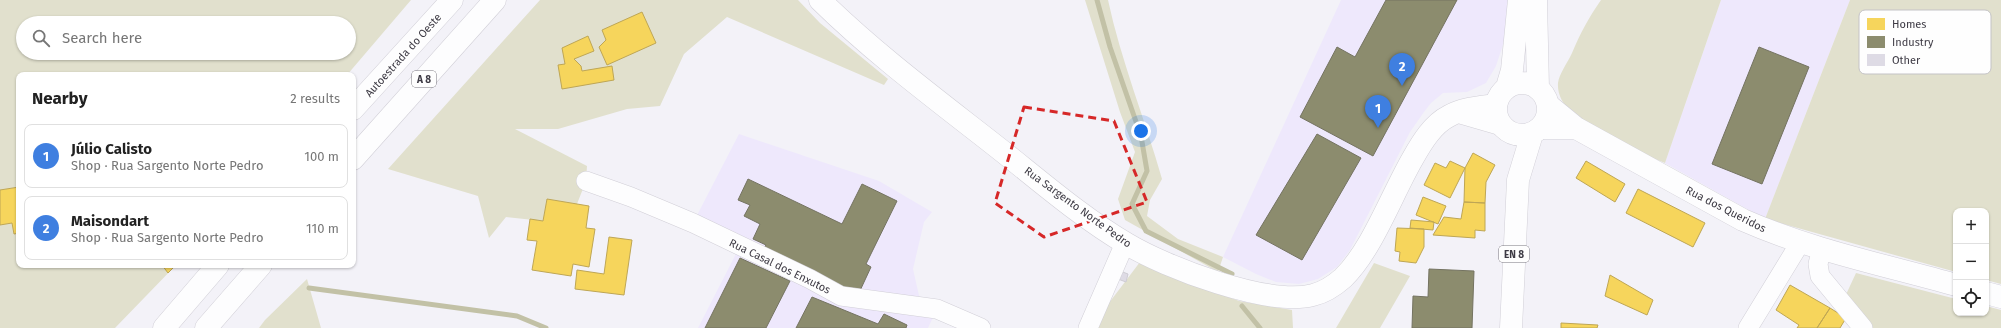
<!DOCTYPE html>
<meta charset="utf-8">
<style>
body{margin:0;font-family:"Fira Sans",sans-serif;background:#f2f2f2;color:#222}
.controls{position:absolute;right:12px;bottom:12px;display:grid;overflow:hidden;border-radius:8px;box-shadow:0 1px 3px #0004}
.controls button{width:36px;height:36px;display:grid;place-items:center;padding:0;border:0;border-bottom:1px solid #e0e0e0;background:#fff;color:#222;font:20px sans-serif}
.you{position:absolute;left:1141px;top:131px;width:14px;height:14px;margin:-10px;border:3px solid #fff;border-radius:50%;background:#1a73e8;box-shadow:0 0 0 6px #1a73e833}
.badge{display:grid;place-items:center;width:26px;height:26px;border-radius:50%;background:#0b8043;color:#fff;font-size:13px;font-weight:700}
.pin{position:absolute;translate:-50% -33px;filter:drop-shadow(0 1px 2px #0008)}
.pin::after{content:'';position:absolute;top:21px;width:14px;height:12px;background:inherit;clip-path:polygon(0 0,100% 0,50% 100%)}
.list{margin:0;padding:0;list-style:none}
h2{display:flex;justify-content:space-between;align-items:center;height:52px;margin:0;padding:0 16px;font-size:17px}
h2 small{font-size:13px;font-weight:400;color:#767676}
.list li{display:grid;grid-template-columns:26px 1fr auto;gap:12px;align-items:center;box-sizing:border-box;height:64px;margin:0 8px 8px;padding:0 8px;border:1px solid #e0e0e0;border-radius:8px}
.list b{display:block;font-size:15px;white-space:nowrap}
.list p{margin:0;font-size:13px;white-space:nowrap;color:#767676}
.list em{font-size:13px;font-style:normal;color:#767676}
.icon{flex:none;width:22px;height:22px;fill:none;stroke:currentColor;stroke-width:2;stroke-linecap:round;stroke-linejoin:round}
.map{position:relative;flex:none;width:2001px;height:328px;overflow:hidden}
.search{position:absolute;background:#fff;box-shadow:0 1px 3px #0004;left:16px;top:16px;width:340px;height:44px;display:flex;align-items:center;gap:10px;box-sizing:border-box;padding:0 14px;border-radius:22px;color:#767676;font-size:15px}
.panel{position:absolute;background:#fff;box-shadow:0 1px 3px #0004;left:16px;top:72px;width:340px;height:196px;border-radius:8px}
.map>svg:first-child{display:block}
</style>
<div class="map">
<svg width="2001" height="328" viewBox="0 0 2001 328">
<rect width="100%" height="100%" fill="#f3f2f8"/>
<path fill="#eee8fc" d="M1341 0H1510V23L1496 66 1486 83 1467 92 1443 93 1431 103 1424 112 1410 132 1350 250 1337 267 1318 279 1299 284 1276 282 1256 274 1223 257Z
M1721 0H1850L1765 219 1665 163Z
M739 134 879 181 932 212 924 222 913 269 920 300 937 309 928 328H698L740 246 693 223Z"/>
<path fill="#e1e0cd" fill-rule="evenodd" d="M0 0H411L347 75H19V187L0 190ZM23 23H349V53H23Z
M540 0H798L820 23 888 79 884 85 727 17 684 54 660 106 627 109 558 129H515L587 166 586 181 577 204 547 199 543 221 506 217 489 238 478 196 388 169Z
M1085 0H1108C1121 61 1145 119 1162 179L1150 200 1147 216 1178 239 1223 257 1218 272 1125 220 1118 199 1135 152 1120 112Z
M1601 0H1721L1665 163C1636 150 1555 123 1558 83 1559 74 1568 62 1572 53 1580 34 1589 17 1601 0Z
M1850 0H2001V284L1986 280V211H1956V272L1765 219Z
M12 223 14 234 19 233V265H176L115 328H0V225Z
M1140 262 1239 301 1292 310 1293 328H1090Z
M1374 263 1410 276 1380 328H1336Z
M1856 273 1956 299V313H1986V306L2001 310V328H1863L1843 301Z
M307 279 321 328H259L265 320Z"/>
<path fill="#f6d55c" stroke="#bea655" d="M642 12 656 43 607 65 599 47 606 40 602 30Z
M588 36 594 51 574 59 581 66 582 71 612 66 614 80 562 89 558 65 565 64 562 48Z
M1473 153 1495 165 1486 182 1485 203 1464 202 1465 168Z
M1450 161 1465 168 1450 198 1424 185 1435 163 1446 168Z
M1586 161 1625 184 1615 202 1576 178Z
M19 187V233L14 234 12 223 0 225V190Z
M1638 189 1705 223 1693 247 1626 213Z
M1423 197 1446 206 1438 224 1416 215Z
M547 199 589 206 586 228 595 229 589 267 573 264 571 276 532 270 537 241 527 240 530 219 543 221Z
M1464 202 1485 203V231L1475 230V238L1433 235 1444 217 1461 219Z
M1411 220 1434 222 1433 230 1410 228Z
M1397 228 1424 229V247L1416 263 1399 261 1400 252 1395 251Z
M609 237 632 240 624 295 575 289 577 270 604 274Z
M162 265H176L168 273Z
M1610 275 1653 300 1647 315 1605 296Z
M1790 285 1830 308 1817 328H1797L1799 325 1776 310Z
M1830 308 1846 318 1840 328H1817Z
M1561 323 1598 325 1597 328H1561Z"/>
<path fill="#8c8c6e" stroke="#747361" d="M1386 0H1457L1373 156 1300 117 1337 47 1355 57Z
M1759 47 1809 67 1762 184 1712 164Z
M1317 134 1361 158 1302 260 1256 235Z
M748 179 842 224 862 184 897 201 866 264 871 267 858 295 763 249 766 245 753 239 760 224 744 216 750 205 738 200Z
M740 258 790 281 766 328H705Z
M1429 269 1474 271 1472 328H1412L1413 296 1428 297Z
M812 297 878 324 884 314 907 325 906 328H796Z"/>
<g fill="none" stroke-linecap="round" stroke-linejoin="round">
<path stroke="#c2c1a6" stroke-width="5" d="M1097 0 1110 47 1141 136 1147 171 1132 204 1146 231 1232 274
M309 288 517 316 546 328
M1242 306 1260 328"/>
</g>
<path fill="#dedbe5" stroke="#ceccd3" d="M1120 271 1128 274 1126 282 1118 279Z"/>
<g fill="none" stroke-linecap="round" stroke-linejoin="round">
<defs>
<path id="street" d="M586 181 631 197 693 223 810 279 841 296 937 309 981 328
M1822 248 1818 264 1820 276 1863 328
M1088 328 1125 243
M1748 328 1800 243"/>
<path id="secondary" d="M820 0C875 54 937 100 997 147 1039 180 1081 217 1127 244 1165 267 1269 307 1313 295 1325 292 1334 286 1343 278 1372 250 1392 194 1413 158 1422 142 1433 124 1449 116 1463 108 1481 107 1496 105
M1548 105 1576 128 1743 220C1811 250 1885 265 1956 285
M1462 113 1500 124
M1541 128H1576
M1986 293 2001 297"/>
<path id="primary" d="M1536 0 1538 88
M1496 109a26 26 0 1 1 52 0a26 26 0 1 1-52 0Z
M1507 87 1512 70 1519 0
M1511 328 1518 180 1532 134"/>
<path id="highway" d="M353 109 452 0
M353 159 495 0
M164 328 218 265
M206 328 261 265"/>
</defs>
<use href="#street" stroke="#d1cfd7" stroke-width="20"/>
<use href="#secondary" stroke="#d1cfd7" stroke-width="23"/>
<use href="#primary" stroke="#d1cfd7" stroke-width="23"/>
<use href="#highway" stroke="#d1cfd7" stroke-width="23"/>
<use href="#street" stroke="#fdfdfe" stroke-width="19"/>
<use href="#secondary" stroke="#fdfdfe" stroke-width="22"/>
<use href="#primary" stroke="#fdfdfe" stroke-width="22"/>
<use href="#highway" stroke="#fdfdfe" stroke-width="22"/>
</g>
<path fill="none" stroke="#d62828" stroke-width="3" stroke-dasharray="8 5" stroke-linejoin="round" d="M1024 107 1114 121 1147 202 1044 237 995 203Z"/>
<g text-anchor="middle" stroke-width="4" stroke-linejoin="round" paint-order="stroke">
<g fill="#fefefe" stroke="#77757c" stroke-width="1">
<rect x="412" y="71" width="24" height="16" rx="3"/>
<rect x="1499" y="246" width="30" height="16" rx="3"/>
</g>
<g font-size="10" font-weight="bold" fill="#3d3a44">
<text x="424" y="83">A 8</text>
<text x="1514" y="258">EN 8</text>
</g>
<g font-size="11" fill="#3d3a44" stroke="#fefefe">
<text transform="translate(403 55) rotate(-48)" y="4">Autoestrada do Oeste</text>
<text transform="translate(1078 207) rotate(36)" y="4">Rua Sargento Norte Pedro</text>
<text transform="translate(1726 209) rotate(27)" y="4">Rua dos Queridos</text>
<text transform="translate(780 266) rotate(26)" y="4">Rua Casal dos Enxutos</text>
</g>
</g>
<rect x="1859" y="10" width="132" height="64" rx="6" fill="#fefefe" stroke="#c4c3c6" stroke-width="1"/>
<rect x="1867" y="18" width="18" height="12" fill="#f6d55c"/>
<rect x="1867" y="36" width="18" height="12" fill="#8c8c6e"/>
<rect x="1867" y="54" width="18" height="12" fill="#dedbe5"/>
<g font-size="11" fill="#3d3a44">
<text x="1892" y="28">Homes</text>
<text x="1892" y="46">Industry</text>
<text x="1892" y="64">Other</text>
</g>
</svg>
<div class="controls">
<button>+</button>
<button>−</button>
<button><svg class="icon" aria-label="locate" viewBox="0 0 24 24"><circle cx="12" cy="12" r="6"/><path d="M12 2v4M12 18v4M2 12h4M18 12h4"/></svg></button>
</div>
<div class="you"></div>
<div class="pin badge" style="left:1378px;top:128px;background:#3f7fe0">1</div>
<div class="pin badge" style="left:1402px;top:86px;background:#3f7fe0">2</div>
<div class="search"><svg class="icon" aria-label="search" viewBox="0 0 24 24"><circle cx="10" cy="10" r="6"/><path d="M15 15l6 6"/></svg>Search here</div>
<section class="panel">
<h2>Nearby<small>2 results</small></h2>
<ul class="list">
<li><span class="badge" style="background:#3f7fe0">1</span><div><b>Júlio Calisto</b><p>Shop · Rua Sargento Norte Pedro</p></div><em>100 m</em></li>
<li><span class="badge" style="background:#3f7fe0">2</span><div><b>Maisondart</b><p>Shop · Rua Sargento Norte Pedro</p></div><em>110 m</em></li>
</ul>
</section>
</div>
